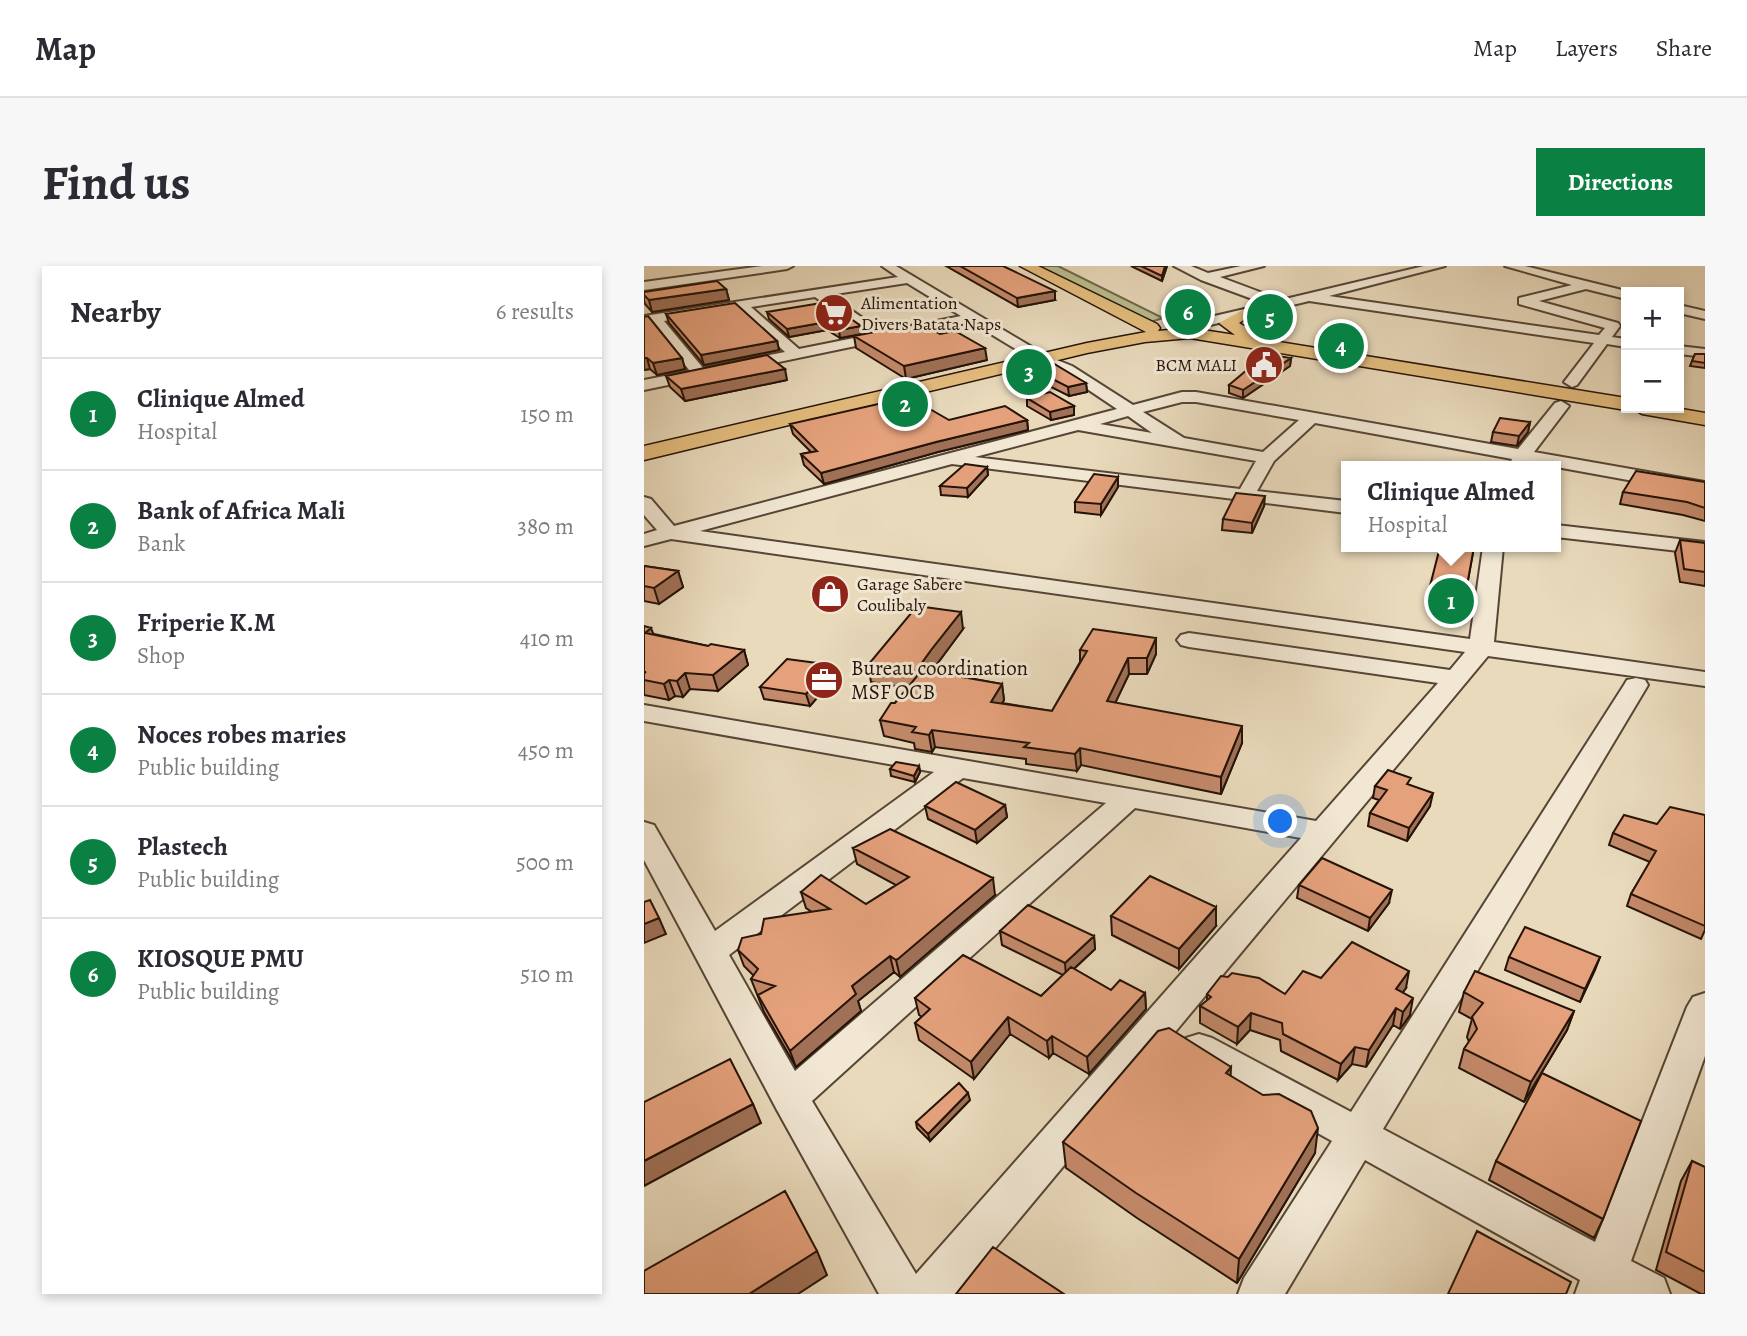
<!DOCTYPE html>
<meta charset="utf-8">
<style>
body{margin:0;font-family:Alegreya,serif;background:#f7f7f7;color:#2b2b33}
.controls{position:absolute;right:21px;top:21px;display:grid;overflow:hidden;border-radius:0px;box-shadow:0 4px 10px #0003}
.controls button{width:63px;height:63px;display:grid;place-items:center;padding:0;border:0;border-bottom:2px solid #e1e1e2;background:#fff;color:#2b2b33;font:35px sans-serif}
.you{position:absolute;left:637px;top:556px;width:24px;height:24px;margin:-18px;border:5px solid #fff;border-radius:50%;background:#1a73e8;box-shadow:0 0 0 10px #1a73e833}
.badge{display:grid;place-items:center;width:46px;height:46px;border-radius:50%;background:#0b8043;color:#fff;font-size:23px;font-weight:700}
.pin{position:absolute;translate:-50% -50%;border:4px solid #fff;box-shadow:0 2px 7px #0006}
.popup{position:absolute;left:697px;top:195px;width:220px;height:91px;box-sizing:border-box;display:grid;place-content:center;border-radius:0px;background:#fff;filter:drop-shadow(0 2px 5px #0005);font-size:23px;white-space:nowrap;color:#7c7c81}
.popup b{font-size:26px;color:#2b2b33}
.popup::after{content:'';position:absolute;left:50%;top:100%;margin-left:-14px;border:14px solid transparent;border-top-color:#fff}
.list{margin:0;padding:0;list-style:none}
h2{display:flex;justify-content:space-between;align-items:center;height:91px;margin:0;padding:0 28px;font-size:30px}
h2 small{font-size:23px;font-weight:400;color:#7c7c81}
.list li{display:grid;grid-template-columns:46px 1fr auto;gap:21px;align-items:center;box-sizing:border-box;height:112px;padding:0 28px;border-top:2px solid #e1e1e2}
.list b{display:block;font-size:26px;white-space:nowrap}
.list p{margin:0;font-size:23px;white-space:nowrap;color:#7c7c81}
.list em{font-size:23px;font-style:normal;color:#7c7c81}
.map{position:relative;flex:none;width:1061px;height:1028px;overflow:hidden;border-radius:0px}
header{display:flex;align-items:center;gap:42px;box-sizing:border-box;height:98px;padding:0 35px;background:#fff;border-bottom:2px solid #e1e1e2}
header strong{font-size:33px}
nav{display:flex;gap:38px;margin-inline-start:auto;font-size:24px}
.intro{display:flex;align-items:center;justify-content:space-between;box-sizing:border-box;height:168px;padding:0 42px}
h1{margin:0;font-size:49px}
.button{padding:18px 32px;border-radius:0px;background:#0b8043;color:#fff;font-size:24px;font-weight:700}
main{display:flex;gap:42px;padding:0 42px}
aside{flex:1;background:#fff;border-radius:0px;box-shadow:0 4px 10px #0003}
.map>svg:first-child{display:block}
</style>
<header>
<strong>Map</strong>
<nav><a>Map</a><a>Layers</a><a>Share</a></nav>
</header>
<div class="intro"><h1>Find us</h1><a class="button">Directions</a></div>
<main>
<aside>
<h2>Nearby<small>6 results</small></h2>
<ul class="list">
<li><span class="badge">1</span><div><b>Clinique Almed</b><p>Hospital</p></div><em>150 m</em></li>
<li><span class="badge">2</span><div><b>Bank of Africa Mali</b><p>Bank</p></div><em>380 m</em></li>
<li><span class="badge">3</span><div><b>Friperie K.M</b><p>Shop</p></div><em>410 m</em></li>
<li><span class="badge">4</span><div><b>Noces robes maries</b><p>Public building</p></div><em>450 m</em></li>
<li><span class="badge">5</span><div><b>Plastech</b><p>Public building</p></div><em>500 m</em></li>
<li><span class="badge">6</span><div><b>KIOSQUE PMU</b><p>Public building</p></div><em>510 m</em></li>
</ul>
</aside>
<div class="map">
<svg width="1061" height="1028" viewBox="0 0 1061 1028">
<rect width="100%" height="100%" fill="#e9dabc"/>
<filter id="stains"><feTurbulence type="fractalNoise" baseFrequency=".00286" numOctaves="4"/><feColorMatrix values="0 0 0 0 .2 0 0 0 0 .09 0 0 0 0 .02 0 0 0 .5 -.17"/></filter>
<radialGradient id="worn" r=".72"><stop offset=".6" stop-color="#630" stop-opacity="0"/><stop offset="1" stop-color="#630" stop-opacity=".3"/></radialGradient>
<path fill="#babe8e" stroke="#70684b" stroke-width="2" d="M387 0H414L519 52 501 58Z"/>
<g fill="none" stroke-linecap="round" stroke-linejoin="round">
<defs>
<path id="minor" d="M118 0H149L143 3 0 24V16Z
M238 0H252L403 90 428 100 489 139 538 126H552L874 183 911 137 917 135 925 140 890 186 1061 216V228L885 196 883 200H865L868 193 671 157 630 195 613 225 702 235V247L308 198 56 265 826 373 839 281H859L850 376 1061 406V420L844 390 313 1028H235L133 844 0 594V556L10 559 71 665 290 506 0 455V439L672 555 794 417 545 381 537 379 533 374 537 369 545 367 806 404 821 386 27 273 0 280V268L13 264 0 249V231L7 233 30 260 473 143 418 106 393 96 327 56 0 124V114L46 105 7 57 0 58V50L254 11ZM263 17 317 50 239 66 185 29ZM171 31 225 69 155 83 107 41ZM94 43 141 86 59 102 20 55ZM538 136H552L655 154 619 186 540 172 499 146ZM484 150 508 167 456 158ZM434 164 612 195 596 223 331 191ZM319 512 462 537 151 805 85 689ZM491 542 657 572 272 1008 168 835Z
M530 0H547L564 7 597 0H620L576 11 637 34 780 0H801L685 30 955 69 961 62 875 38V32L928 19 861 0H881L986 26H982V33L942 23 895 35 974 57 976 60 968 71 982 73V81L963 78 933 119 928 121 920 116 950 77 665 35 554 62 547 58 549 55 622 38 557 14Z
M1035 39 1061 45V53L1035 47Z
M1035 80 1061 83V91L1035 88Z
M912 259 1061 276V288L912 271Z
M992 412 1001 414 1004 419 739 863 951 976 1043 741 1049 731 1061 727V790L987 995 1020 1012 1026 1028H931L936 1014 721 894 641 1028H594L600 1012 688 875 542 794 537 783 542 772 555 768 568 772 707 846 980 419 983 414Z"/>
<path id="major" d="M376 0H394L513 58 516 62 514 65 546 62 591 69 575 57 604 41 612 46 595 57 614 68 616 73 982 132V142H1032L1061 147V159L998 148 988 142 982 144 546 72 501 76 443 87 0 194V180L443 77 502 66Z"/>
</defs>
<use href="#minor" stroke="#564535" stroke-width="4"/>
<use href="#major" stroke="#251308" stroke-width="3"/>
<use href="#minor" fill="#f1e7d3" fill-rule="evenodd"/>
<use href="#major" fill="#e4bd7e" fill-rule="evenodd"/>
</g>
<path fill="#c48a6b" stroke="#251308" stroke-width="2" d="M302 0H359L411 34 374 41Z
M487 0H523L518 15Z
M82 23 85 34 8 46 1 38 0 35V26Z
M123 46 217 60 218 68 196 72 183 64 145 71 125 53Z
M22 48 133 75 135 84 60 99 25 57Z
M0 51 38 92 41 103 13 109 6 103 0 104Z
M210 70 343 94 262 113 212 82Z
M1051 88H1061V102L1046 100Z
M647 92 646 100 599 132 585 127V119Z
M377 97 442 117 443 126 425 130 377 106Z
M22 110 143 114 41 135 26 121Z
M383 132 430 140V149L407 154 383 140Z
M305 154H383L384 164 294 186 180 218 160 199 157 188 167 186 149 168 146 158Z
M886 156 884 166 873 180 847 176 849 166Z
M343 201 344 209 324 231 297 229 296 220Z
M474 211V221L457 249 431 246V236Z
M1061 216V255L1039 249 976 238 979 226Z
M620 240 608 267 578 264 579 253Z
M1036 274 1061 277V320L1036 316 1031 287Z
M830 281 819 342 783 337 786 320Z
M0 300 34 305 39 321 15 338 0 335Z
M0 360 10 368 64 380 100 384 104 399 74 425 46 423 39 431 31 430 25 434 0 429Z
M319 363 288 405 358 418 360 434 358 437 408 445 436 396V384L512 372V388L503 408H485L471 437 598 477 577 528 437 499 433 505 382 498V493L291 481 288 486 271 483 270 477 240 470 236 454 264 422 227 416 224 399Z
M188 399 191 411 166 440 120 433 116 421Z
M275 500 276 506 271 516 247 510 246 503Z
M766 519 786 540 763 575 724 560 726 547 735 534 729 532 731 520Z
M361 539 363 551 333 577 284 553 281 540Z
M1061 549V664L1057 673 983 640 987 628 1006 596 965 579 969 567Z
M209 582 351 629 258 709 256 711 250 706 214 735 217 745 152 801 120 746 107 713 110 710 100 700 94 684 117 668 168 646 162 642 157 626 222 638 252 619 213 598Z
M655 619 745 637 724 665 653 632Z
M467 650 572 660 535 703 468 669Z
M356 665 450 670 451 683 430 703 467 724 501 727 502 743 445 808 409 787 405 792 366 768 330 813 275 774 271 757 278 751 275 749 271 732 397 730 419 709 358 679Z
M865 691H956L936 736 861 704Z
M677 712 762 722 758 727 766 749 756 763 749 759 722 801 708 798 694 814 637 785 636 774 606 764 593 778 556 757V740L563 735V728H641Z
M820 726 930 745 923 764 880 836 815 802 820 783 825 776 823 771 828 753 815 746Z
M587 810 671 887 593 1017 493 952 422 902 419 876Z
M326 834 286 875 273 862 272 856Z
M852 895 959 953 950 972 845 914Z
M1048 895 1061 901V1028H1057L1012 1004 1037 915Z"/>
<path fill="#a07157" stroke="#251308" stroke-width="2" d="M521 0H523L518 15V10Z
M82 23 85 34 8 46 5 34Z
M411 25V34L374 41 373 32Z
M182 56 183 64 145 71 143 63Z
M217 60 218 68 196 72 195 64Z
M133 75 135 84 60 99 57 89Z
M341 82 343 94 262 113 260 100Z
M0 92H3L6 103 0 104Z
M38 92 41 103 13 109 9 97Z
M647 92 646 100 599 132V124Z
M141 103 143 114 41 135 37 123Z
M442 117 443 126 425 130 424 121Z
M430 140V149L407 154 406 146Z
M383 154 384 164 294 186 180 218 177 207 292 176Z
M886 156 884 166 873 180 875 170Z
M343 201 344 209 324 231 323 222Z
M474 211V221L457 249V238Z
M621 230 620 240 608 267V257Z
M34 305 39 321 15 338 10 322Z
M317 346 319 363 290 402 276 423 272 405 287 384Z
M7 362 13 377 1 367Z
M512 372V388L503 408V392Z
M100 384 104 399 74 425 69 409Z
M484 392 485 408 464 452 463 435Z
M188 399 191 411 166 440 162 428Z
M41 407 46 423 39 431 33 415Z
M25 414 31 430 25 434 20 418Z
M358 418 360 434 349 452 347 436Z
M598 460V477L577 528V511Z
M288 464 291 481 288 486 285 469Z
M436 482 437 499 433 505 431 488Z
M275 500 276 506 271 516 270 510Z
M789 527 786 540 763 575 765 562Z
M361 539 363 551 333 577 331 564Z
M349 612 351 629 256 711 252 694Z
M748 624 745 637 724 665 726 652Z
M572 641V660L535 703V683Z
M15 652 22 668 0 677V658Z
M450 670 451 683 422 710 421 697Z
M246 690 250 706 214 735 217 745 152 801 146 785 208 720Z
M956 691 951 704 936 736 941 723Z
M765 705 762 722 749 740 752 723Z
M501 727 502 743 445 808 443 791Z
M769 732 766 749 756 763 759 746Z
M752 742 749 759 722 801 725 784Z
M930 745 923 764 880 836 887 816Z
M607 747 606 764 593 778 594 761Z
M364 751 366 768 330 813 327 796Z
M408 770 409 787 405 792 403 775Z
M711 781 708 798 694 814 697 798Z
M587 801 586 826 582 807Z
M324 827 326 834 286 875 284 868Z
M109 838 117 857 0 920V895Z
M674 862 671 887 593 1017 595 993Z
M173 985 183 1009 154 1028H105Z"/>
<path fill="#e4a17c" stroke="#251308" stroke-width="2" d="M316 0H359L411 25 373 32Z
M497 0H521L518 10Z
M73 15 82 23 5 34 0 29V26Z
M183 36 217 60 195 64 182 56 143 63 123 46Z
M91 37 133 75 57 89 22 48Z
M4 50 38 92 9 97 3 92H0V51Z
M276 57 296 68 311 65 341 82 260 100 210 70Z
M622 88 647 92 599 124 585 119Z
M1051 88H1061V97L1048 95Z
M123 89 141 103 37 123 22 110Z
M388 94 407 96 442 117 424 121 377 97Z
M406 126 430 140 406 146 383 132Z
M265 131 305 154 361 140 383 154 292 176 177 207 157 188 173 185 146 158Z
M856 152 886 156 875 170 849 166Z
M321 198 343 201 323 222 296 220Z
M992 205 1061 216V242L1043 236 979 226Z
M450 208 474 211 457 238 431 236Z
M592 227 621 230 608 257 579 253Z
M1036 274 1061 277V306L1040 303Z
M796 281H830L822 325 786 320Z
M0 300 34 305 10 322 0 320Z
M273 340 317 346 287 384 272 405 224 399Z
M0 360 7 362 1 367 64 380 67 378 100 384 69 409 41 407 33 415 25 414 20 418 0 414V407L2 406H0Z
M449 363 512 372 503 392H484L463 435 598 460 577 511 436 482 431 488 380 481 385 477 288 464 285 469 268 466 272 461 236 454 247 437H251L278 404 358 418 347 436 408 445 443 385 436 384Z
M143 393 188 399 162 428 116 421Z
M252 496 275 500 270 510 246 503Z
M744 504 767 512 763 518 789 527 765 562 726 547 743 524 731 520Z
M312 516 361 539 331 564 281 540Z
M1026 541 1061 549V660L987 628 1012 585 969 567 980 549 1013 558Z
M246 563 349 612 254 693 252 694 246 690 208 720 212 728 146 785 114 729 131 720 107 713 114 703 94 684 98 672 117 668 120 653 186 643 157 626 177 609 222 638 265 611 209 582Z
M678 592 748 624 726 652 655 619Z
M506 610 572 641 535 683 467 650Z
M6 634 15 652 0 658V636Z
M384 639 450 670 421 697 356 665Z
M881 661 956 691 941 723 865 691Z
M708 676 765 705 752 723 769 732 759 746 752 742 725 784 711 781 697 798 639 768 638 757 607 747 594 761 556 740 567 731 563 728 577 710 584 711 588 707 615 712 641 728 659 705 677 712Z
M319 689 397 730 427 701 467 724 476 714 501 727 443 791 408 770 403 775 364 751 327 796 271 757 286 743 271 732Z
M831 705 930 745 887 816 820 783 833 763 828 751 839 737 820 726Z
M525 762 587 801 582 807 619 829 635 828 667 845 674 862 595 993 492 927 419 876 514 765Z
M86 793 109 838 0 895V836Z
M898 807 997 855 959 953 852 895Z
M315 817 324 827 284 868 272 856Z
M1048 895 1061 901V1006L1022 986Z
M141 925 173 985 105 1028H0V1005Z
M833 965 927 1016 922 1028H804Z
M349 981 420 1028H312Z"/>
<defs>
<symbol id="supermarket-disc" viewBox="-11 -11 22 22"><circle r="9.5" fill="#8f2418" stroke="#f1e7d3"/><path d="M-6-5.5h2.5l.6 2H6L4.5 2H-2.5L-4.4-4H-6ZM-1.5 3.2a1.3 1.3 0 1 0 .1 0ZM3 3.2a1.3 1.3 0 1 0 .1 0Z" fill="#fff"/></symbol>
<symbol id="civic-disc" viewBox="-11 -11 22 22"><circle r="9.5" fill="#8f2418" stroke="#f1e7d3"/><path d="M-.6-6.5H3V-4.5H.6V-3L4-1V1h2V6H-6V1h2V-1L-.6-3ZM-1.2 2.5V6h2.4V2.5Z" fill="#fff"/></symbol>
<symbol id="shop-disc" viewBox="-11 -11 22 22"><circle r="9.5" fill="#8f2418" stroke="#f1e7d3"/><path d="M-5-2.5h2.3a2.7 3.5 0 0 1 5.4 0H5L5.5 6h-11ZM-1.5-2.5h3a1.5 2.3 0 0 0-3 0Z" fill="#fff"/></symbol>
<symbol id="office-disc" viewBox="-11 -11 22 22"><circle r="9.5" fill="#8f2418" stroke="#f1e7d3"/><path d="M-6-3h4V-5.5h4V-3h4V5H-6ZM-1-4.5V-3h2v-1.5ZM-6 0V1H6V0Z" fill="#fff"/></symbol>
</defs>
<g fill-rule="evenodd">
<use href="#supermarket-disc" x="168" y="25" width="44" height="44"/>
<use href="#civic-disc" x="598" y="77" width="44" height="44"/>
<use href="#shop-disc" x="164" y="306" width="44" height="44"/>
<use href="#office-disc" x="158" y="392" width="44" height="44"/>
</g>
<g text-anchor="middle" stroke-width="6" stroke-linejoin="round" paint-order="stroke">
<g font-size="18" fill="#251308" stroke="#f1e7d3" text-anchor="start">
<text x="217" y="43">Alimentation<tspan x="217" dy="21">Divers Batata Naps</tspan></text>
<text x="593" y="105" text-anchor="end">BCM MALI</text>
<text x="213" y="324">Garage Sabere<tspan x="213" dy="21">Coulibaly</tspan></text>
</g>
<g font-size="21" fill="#251308" stroke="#f1e7d3" text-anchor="start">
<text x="207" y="409">Bureau coordination<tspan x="207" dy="24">MSF OCB</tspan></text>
</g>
</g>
<rect width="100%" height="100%" filter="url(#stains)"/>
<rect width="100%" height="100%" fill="url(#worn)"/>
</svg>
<div class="controls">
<button>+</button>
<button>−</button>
</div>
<div class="you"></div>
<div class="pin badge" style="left:807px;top:335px">1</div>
<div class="popup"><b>Clinique Almed</b>Hospital</div>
<div class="pin badge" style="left:261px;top:138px">2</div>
<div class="pin badge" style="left:385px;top:106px">3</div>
<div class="pin badge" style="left:697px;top:80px">4</div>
<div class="pin badge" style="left:626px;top:51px">5</div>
<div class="pin badge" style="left:544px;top:46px">6</div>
</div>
</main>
